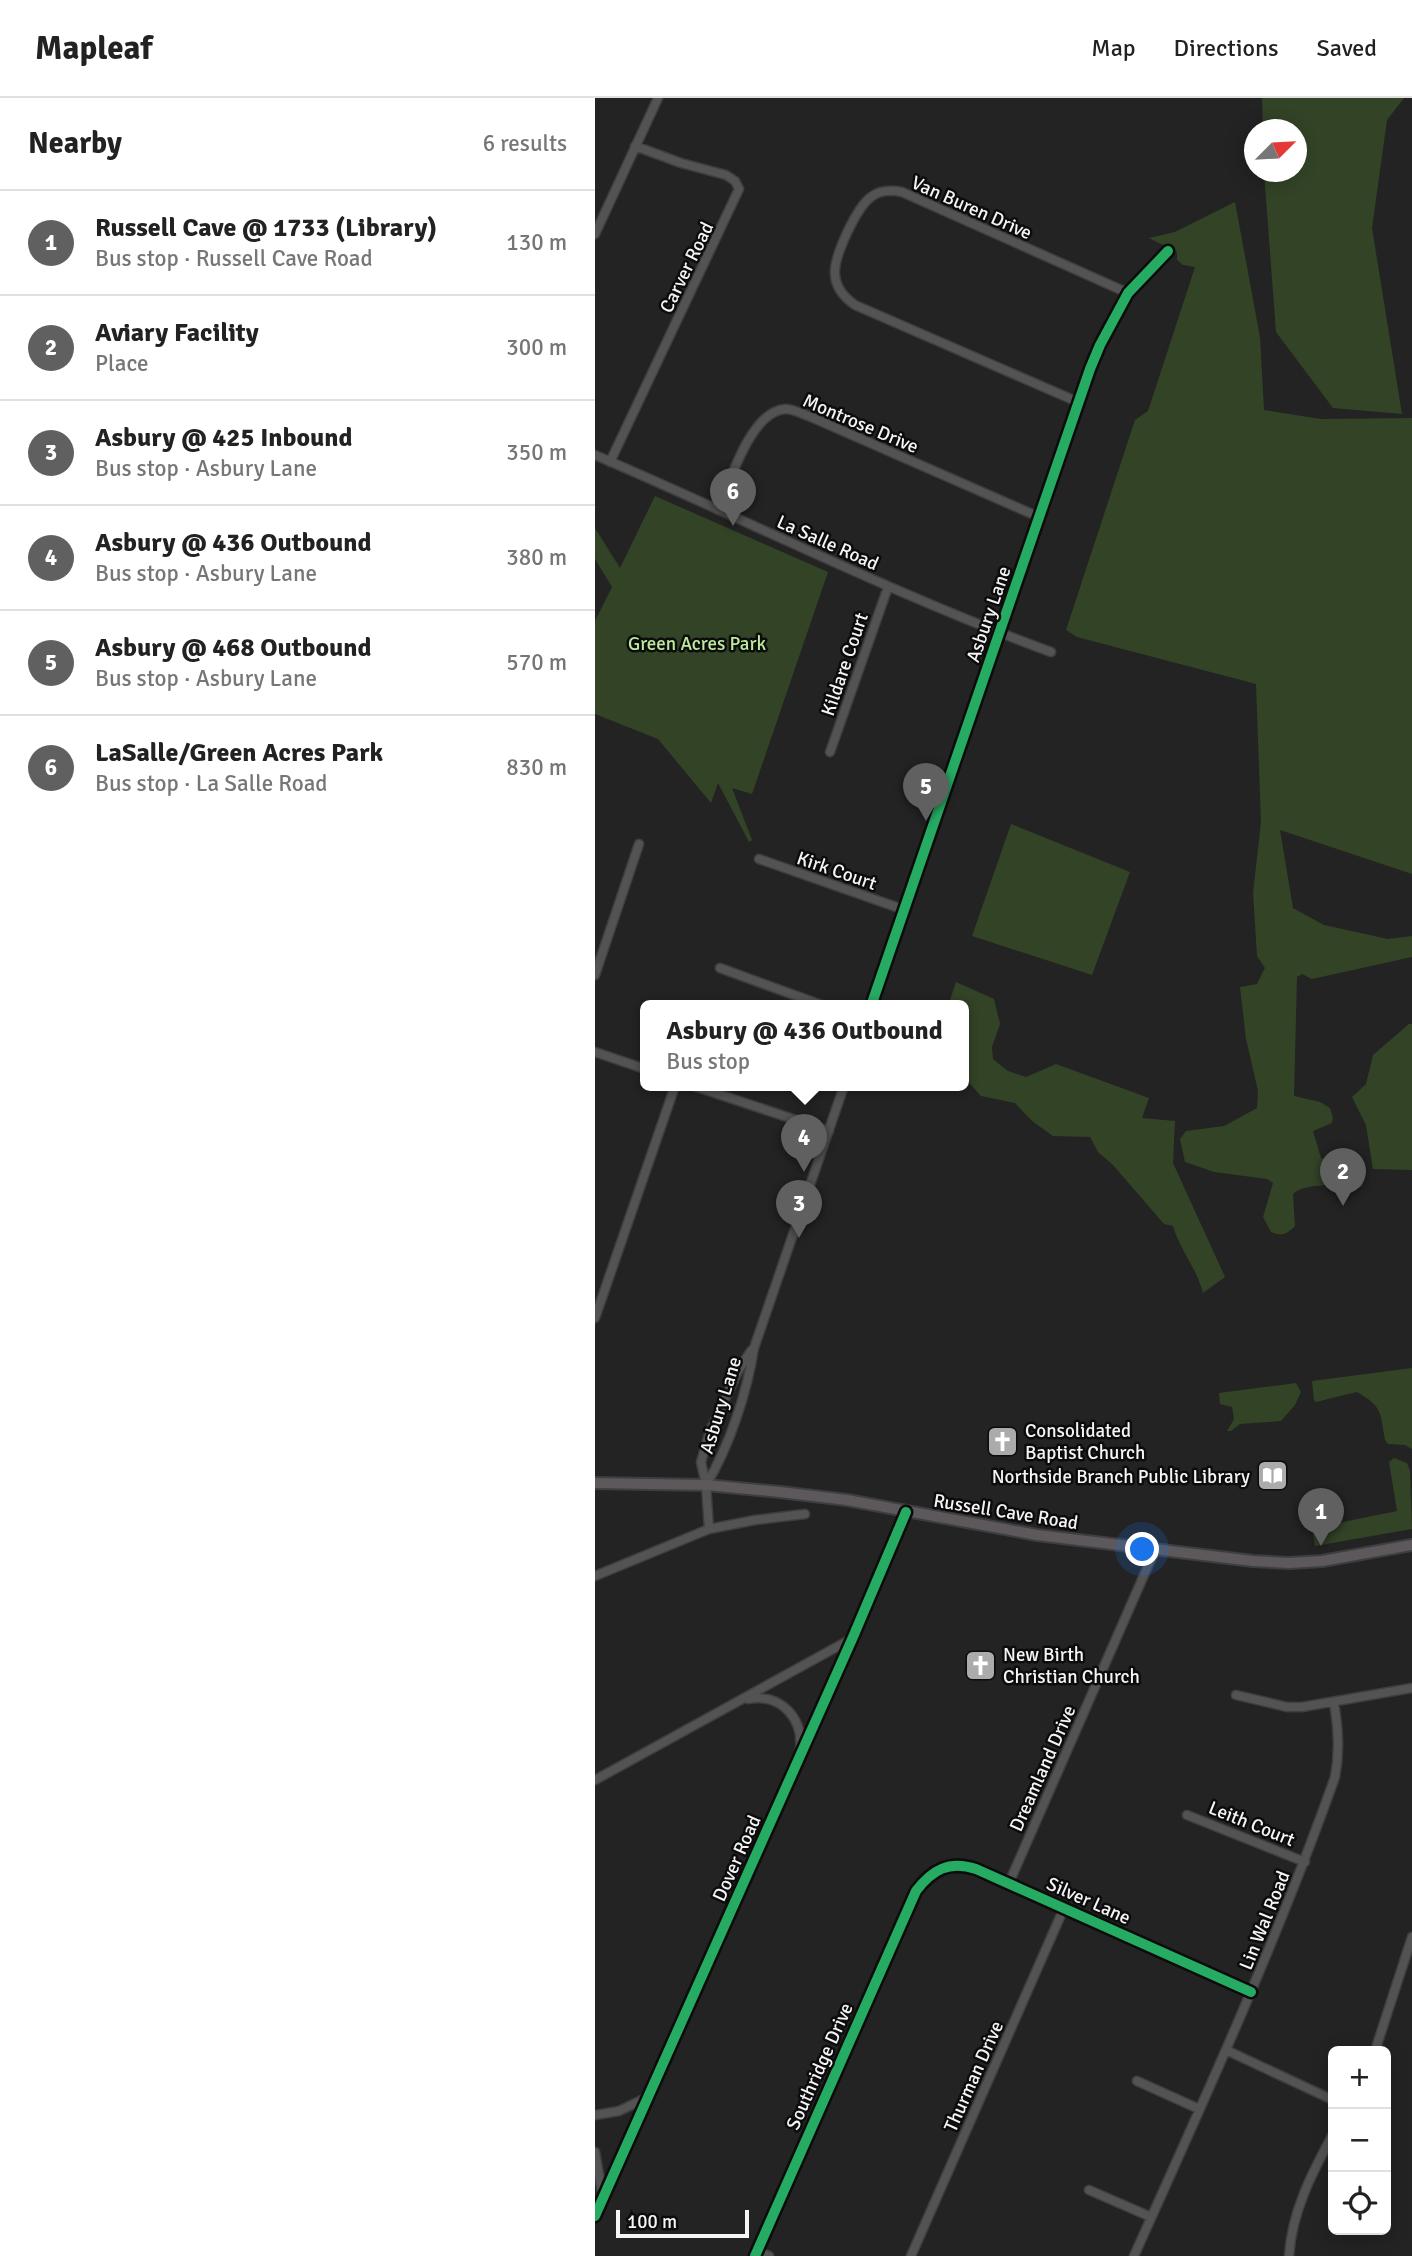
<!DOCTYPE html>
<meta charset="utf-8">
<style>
body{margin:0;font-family:Signika,sans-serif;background:#f2f2f2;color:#222}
.controls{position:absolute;right:21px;bottom:21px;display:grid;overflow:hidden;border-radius:10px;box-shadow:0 4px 18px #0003}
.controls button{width:63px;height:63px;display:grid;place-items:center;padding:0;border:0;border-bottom:2px solid #e0e0e0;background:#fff;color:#222;font:35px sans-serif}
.compass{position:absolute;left:649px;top:21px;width:63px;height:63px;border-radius:50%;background:#fff;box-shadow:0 4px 18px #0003;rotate:66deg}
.scale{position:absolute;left:21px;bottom:18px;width:133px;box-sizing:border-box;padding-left:7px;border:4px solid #f6f4f6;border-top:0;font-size:19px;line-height:24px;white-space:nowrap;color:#f6f4f6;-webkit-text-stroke:5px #0d0c0d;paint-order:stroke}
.you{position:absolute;left:548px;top:1452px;width:24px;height:24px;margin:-18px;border:5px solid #fff;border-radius:50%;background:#1a73e8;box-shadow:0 0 0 10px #1a73e833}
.badge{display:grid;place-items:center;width:46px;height:46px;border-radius:50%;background:#606060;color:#fff;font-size:23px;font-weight:700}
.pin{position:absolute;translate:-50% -58px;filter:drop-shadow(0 2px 4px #0008)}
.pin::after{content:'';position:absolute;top:37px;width:24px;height:21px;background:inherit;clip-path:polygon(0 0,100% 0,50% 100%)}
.popup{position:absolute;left:45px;top:902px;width:329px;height:91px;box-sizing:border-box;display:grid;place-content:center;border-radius:10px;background:#fff;filter:drop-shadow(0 2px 5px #0005);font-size:23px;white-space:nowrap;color:#767676}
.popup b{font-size:26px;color:#222}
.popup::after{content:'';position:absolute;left:50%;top:100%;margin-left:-14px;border:14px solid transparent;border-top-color:#fff}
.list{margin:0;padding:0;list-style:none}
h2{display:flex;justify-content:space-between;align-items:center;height:91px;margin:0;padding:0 28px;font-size:30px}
h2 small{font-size:23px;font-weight:400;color:#767676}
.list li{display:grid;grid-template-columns:46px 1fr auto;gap:21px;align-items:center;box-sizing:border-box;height:105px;padding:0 28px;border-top:2px solid #e0e0e0}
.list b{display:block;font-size:26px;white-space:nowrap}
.list p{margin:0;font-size:23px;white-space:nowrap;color:#767676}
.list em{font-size:23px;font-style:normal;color:#767676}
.icon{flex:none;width:38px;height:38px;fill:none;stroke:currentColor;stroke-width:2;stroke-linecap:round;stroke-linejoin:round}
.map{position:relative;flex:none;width:817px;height:2158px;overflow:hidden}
header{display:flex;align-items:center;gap:42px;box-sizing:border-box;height:98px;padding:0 35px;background:#fff;border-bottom:2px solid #e0e0e0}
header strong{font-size:33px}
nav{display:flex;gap:38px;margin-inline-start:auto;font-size:24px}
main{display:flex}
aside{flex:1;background:#fff}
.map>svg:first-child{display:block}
</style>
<header>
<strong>Mapleaf</strong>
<nav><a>Map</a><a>Directions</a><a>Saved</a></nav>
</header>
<main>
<aside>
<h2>Nearby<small>6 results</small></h2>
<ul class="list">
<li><span class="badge">1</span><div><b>Russell Cave @ 1733 (Library)</b><p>Bus stop · Russell Cave Road</p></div><em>130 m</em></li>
<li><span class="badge">2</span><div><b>Aviary Facility</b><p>Place</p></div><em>300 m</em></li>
<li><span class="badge">3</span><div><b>Asbury @ 425 Inbound</b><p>Bus stop · Asbury Lane</p></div><em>350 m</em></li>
<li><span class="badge">4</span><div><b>Asbury @ 436 Outbound</b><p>Bus stop · Asbury Lane</p></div><em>380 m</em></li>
<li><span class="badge">5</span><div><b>Asbury @ 468 Outbound</b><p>Bus stop · Asbury Lane</p></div><em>570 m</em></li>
<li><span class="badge">6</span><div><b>LaSalle/Green Acres Park</b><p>Bus stop · La Salle Road</p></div><em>830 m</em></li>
</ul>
</aside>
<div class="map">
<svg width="817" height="2158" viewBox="0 0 817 2158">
<rect width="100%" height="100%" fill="#232323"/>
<path fill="#324326" d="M667 0H809L792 22 777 130 807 316 738 310 681 234 669 74H702V32L668 31Z
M640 104 665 239 669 312 726 321 817 320V776L685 732 698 810 729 827 793 841 817 838V859L717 881 707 876 702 879 699 998 725 1004 735 1010 738 1020 737 1025 718 1033 726 1060 766 1071 770 1079 767 1089C749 1089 712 1083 698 1096L700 1128C692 1136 687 1139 676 1134L668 1119 678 1085 672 1081 619 1074 590 1064 585 1041 591 1033 629 1028 662 1010 663 993 651 941 645 889 662 886 670 870 662 858 658 795 666 724 661 586 482 539 471 532 540 322 553 313 600 169 588 167 582 162V154L554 140 580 134Z
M60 398 233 474 157 696 137 690 157 742 154 744 123 685 116 705 63 641 0 616V523L17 489 0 461V430L25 470Z
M416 726 535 774 497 877 377 838Z
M361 884 399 901 405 926 397 949 398 961 413 973 431 979 461 966 554 1000 547 1020 580 1023 578 1065 630 1179 608 1195C602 1171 585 1152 578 1128L569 1126 518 1067 503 1054 495 1039 458 1038 437 1023 420 1005 386 998 368 978V908H353Z
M814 926H817V1072L778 1071 771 1027 757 999 771 986 778 957Z
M817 1270V1351L810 1347 793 1346 790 1342C785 1314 788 1309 762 1294L721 1304 719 1302 717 1283Z
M701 1285 706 1294 700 1307 686 1323 645 1326 636 1333H632L639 1321 637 1309 625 1306 624 1295Z
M799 1360 812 1365 815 1373 817 1431 720 1448 715 1420 719 1419 720 1422 727 1421 728 1428 802 1413 794 1364Z"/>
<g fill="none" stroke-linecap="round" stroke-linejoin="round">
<defs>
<path id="street" d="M0 136 63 0
M483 304 260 207C250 200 241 190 240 177 238 159 262 109 276 99 285 92 297 92 307 94L533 195
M0 357C152 422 300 497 456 554
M15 364 144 91 140 83 131 77 86 65 40 48
M123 412C135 384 155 314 190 311 199 311 207 316 216 319L444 419
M235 654 293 489
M164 761 310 812
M125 870 229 908
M0 877 44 746
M276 908 495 271 505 247 533 195 573 153
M0 954 50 971
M99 988 234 1033
M0 1220 80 988
M111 1387C134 1349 152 1295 159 1250L249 988
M114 1431 111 1387 106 1364 115 1333 143 1273 156 1253
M0 1478 114 1431 160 1422 210 1416
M641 1597 692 1609H707L817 1590
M153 1601C186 1595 209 1620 205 1653
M0 1682 258 1540
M592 1717 710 1764
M414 1785 560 1452
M631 1952 738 2002
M780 1953 817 1839
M542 1983 604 2011
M0 2017 24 2013 53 1999
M0 2054 8 2099
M494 2092 556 2119
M0 2118 258 1539 311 1414
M161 2153 174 2158
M160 2158 321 1793C337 1772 354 1762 381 1771L656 1894
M316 2158 469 1810
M539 2158C610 2000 682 1843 740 1679 745 1653 743 1630 739 1604
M694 2158C697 2113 717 2075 738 2036"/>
<path id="secondary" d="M0 1385 111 1387 185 1394 252 1402 442 1437 658 1463 694 1465 727 1463 817 1447"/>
</defs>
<use href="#street" stroke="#3e3e3e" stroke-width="11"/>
<use href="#secondary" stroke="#3e3e3e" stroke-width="14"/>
<use href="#street" stroke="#545354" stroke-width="8"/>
<use href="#secondary" stroke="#5c585c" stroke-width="10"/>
<defs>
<path id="cycleway" d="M276 908 495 271 505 247 533 195 573 153
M0 2118 258 1539 311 1414
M160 2158 321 1793C337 1772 354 1762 381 1771L656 1894"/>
</defs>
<use href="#cycleway" stroke="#0d0c0d" stroke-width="15"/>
<use href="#cycleway" stroke="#26ab63" stroke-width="10"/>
</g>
<defs>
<symbol id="church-square" viewBox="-11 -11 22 22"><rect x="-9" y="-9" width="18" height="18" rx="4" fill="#acabac" stroke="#0d0c0d"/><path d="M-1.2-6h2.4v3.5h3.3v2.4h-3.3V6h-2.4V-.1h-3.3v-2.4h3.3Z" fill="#fff"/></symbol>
<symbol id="library-square" viewBox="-11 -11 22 22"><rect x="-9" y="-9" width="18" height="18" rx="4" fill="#acabac" stroke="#0d0c0d"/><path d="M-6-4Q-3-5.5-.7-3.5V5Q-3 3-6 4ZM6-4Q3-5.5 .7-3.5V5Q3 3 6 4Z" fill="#fff"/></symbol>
</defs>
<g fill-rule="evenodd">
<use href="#church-square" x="390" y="1326" width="35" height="35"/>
<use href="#library-square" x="660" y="1360" width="35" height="35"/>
<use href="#church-square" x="368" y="1550" width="35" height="35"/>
</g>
<g text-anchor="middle" stroke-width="5" stroke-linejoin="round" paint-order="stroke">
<g font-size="19" fill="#f6f4f6" stroke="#0d0c0d">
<text transform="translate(377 109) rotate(24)" y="7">Van Buren Drive</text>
<text transform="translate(91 169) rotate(-64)" y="7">Carver Road</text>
<text transform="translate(266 325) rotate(23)" y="7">Montrose Drive</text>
<text transform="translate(233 444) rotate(24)" y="7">La Salle Road</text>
<text transform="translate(393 516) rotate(-71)" y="7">Asbury Lane</text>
<text transform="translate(249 566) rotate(-71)" y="7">Kildare Court</text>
<text transform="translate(242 772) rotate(19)" y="7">Kirk Court</text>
<text transform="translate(125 1307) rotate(-73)" y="7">Asbury Lane</text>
<text transform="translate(411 1413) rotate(9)" y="7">Russell Cave Road</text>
<text transform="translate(447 1670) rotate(-66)" y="7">Dreamland Drive</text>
<text transform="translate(657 1725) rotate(22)" y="7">Leith Court</text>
<text transform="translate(141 1760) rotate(-66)" y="7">Dover Road</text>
<text transform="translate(494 1802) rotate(24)" y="7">Silver Lane</text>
<text transform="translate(669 1822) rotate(-68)" y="7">Lin Wal Road</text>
<text transform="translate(224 1968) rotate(-66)" y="7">Southridge Drive</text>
<text transform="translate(378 1978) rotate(-66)" y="7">Thurman Drive</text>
</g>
<g font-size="19" fill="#bded9c" stroke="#0d0c0d">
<text x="102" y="552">Green Acres Park</text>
</g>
<g font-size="19" fill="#f6f4f6" stroke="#0d0c0d" text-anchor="start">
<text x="430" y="1339">Consolidated<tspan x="430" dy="22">Baptist Church</tspan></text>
<text x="655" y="1385" text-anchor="end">Northside Branch Public Library</text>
<text x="408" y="1563">New Birth<tspan x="408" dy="22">Christian Church</tspan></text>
</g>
</g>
</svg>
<div class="controls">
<button>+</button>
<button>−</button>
<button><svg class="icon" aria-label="locate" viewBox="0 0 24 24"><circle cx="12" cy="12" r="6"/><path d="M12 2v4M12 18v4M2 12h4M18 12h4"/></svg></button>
</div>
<svg class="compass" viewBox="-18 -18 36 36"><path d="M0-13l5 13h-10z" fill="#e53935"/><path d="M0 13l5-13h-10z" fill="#767676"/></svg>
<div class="scale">100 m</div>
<div class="you"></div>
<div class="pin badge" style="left:726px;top:1448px">1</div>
<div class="pin badge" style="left:748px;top:1108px">2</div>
<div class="pin badge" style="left:204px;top:1140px">3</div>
<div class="pin badge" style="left:209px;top:1074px">4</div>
<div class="popup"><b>Asbury @ 436 Outbound</b>Bus stop</div>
<div class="pin badge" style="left:331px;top:723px">5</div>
<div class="pin badge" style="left:138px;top:428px">6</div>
</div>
</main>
